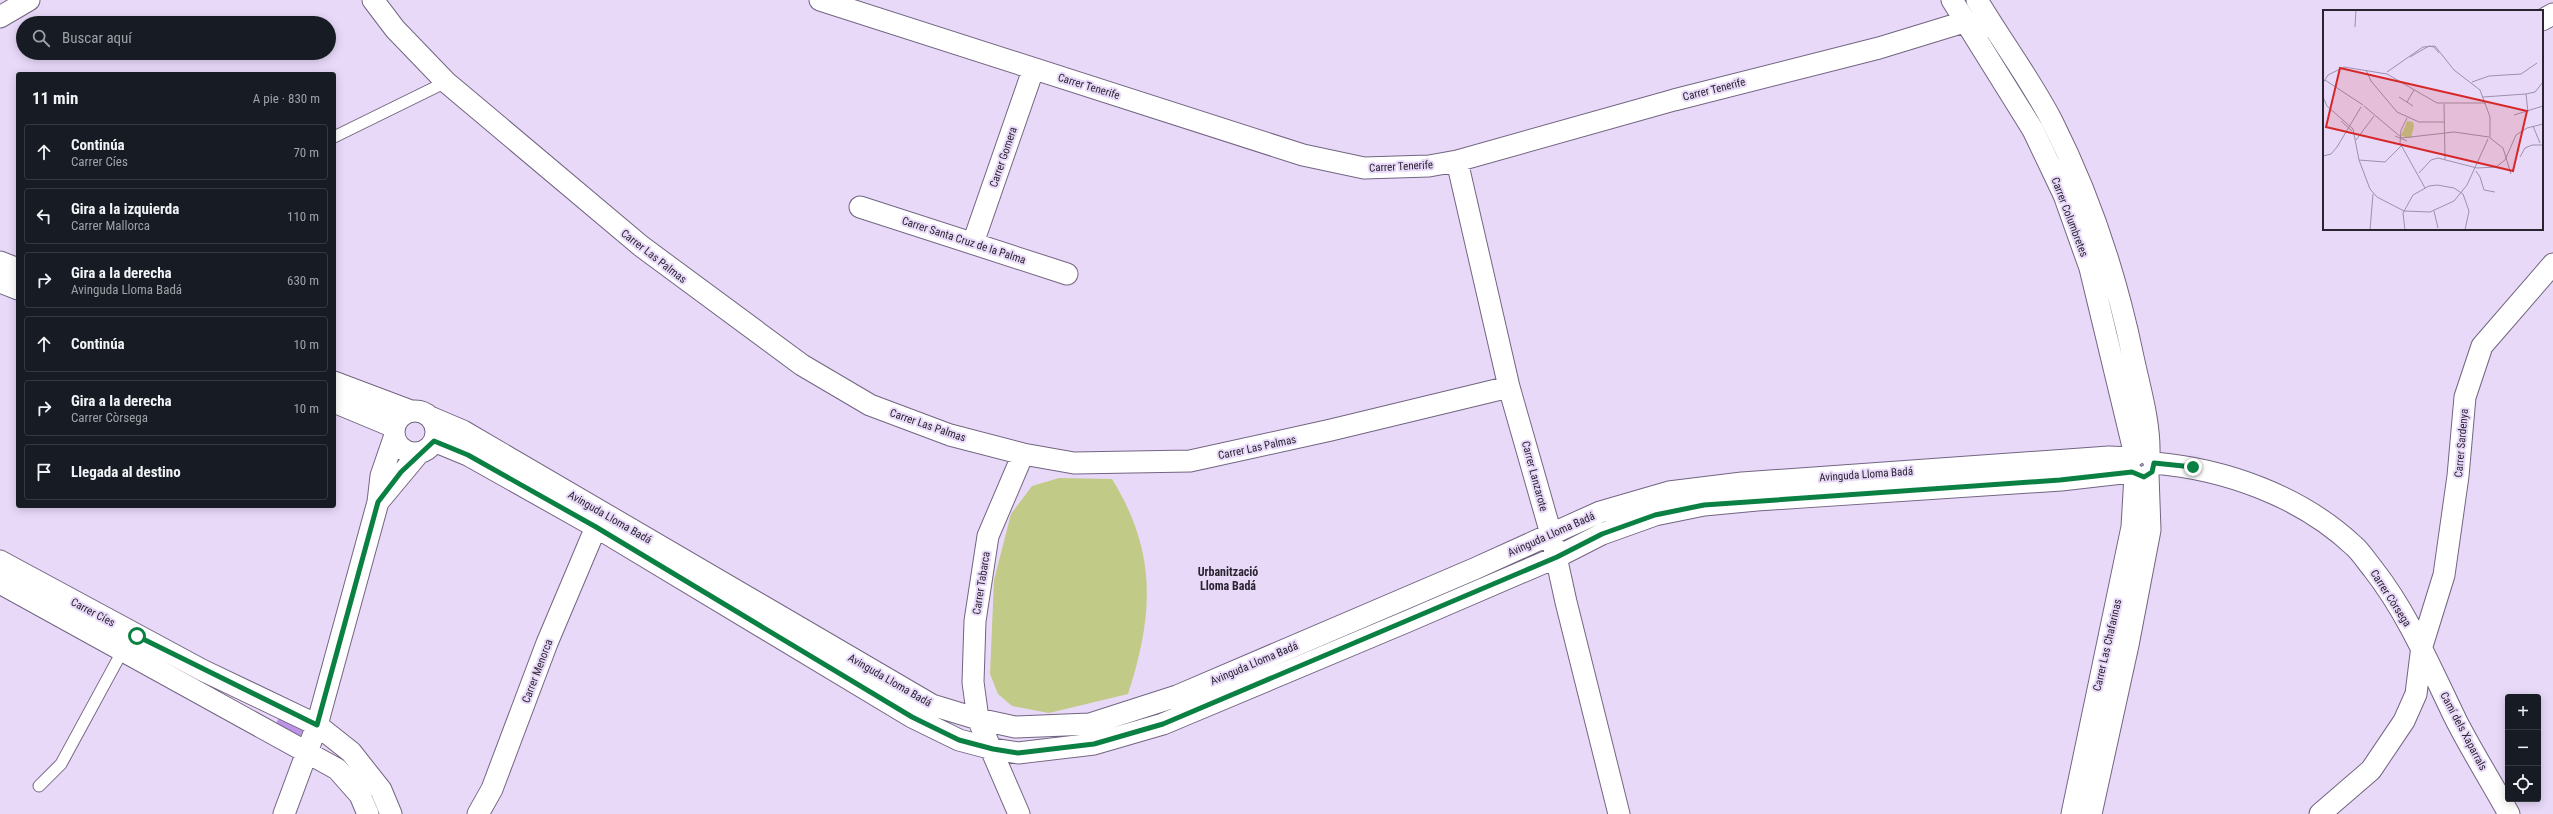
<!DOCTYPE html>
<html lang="es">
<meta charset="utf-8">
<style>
body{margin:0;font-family:"Roboto Condensed",sans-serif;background:#20242c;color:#f1f3f6}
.controls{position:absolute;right:12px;bottom:12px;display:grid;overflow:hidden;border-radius:4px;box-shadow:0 2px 10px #0003}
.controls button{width:36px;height:36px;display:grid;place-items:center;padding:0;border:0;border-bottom:1px solid #363941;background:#171b24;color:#f1f3f6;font:20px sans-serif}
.stop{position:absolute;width:12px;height:12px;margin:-9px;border:3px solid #0b8043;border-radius:50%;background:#fff}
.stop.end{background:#0b8043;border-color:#fff;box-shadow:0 1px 4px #0008}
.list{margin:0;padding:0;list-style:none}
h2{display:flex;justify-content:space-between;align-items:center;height:52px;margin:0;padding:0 16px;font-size:17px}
h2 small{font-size:13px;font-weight:400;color:#9ea1a6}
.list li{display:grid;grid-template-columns:26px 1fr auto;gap:12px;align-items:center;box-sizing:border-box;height:56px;margin:0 8px 8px;padding:0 8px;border:1px solid #363941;border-radius:4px}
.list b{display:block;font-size:15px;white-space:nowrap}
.list p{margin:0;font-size:13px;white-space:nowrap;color:#9ea1a6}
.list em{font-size:13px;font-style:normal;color:#9ea1a6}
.icon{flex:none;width:22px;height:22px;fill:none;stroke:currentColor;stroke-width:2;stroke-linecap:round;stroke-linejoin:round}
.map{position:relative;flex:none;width:2553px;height:814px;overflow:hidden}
.search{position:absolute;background:#171b24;box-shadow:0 2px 10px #0003;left:16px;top:16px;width:320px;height:44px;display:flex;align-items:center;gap:10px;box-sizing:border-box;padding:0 14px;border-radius:22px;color:#9ea1a6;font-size:15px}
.panel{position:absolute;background:#171b24;box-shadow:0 2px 10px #0003;left:16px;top:72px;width:320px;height:436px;border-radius:4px}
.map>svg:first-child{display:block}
</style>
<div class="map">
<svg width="2553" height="814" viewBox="0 0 2553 814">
<rect width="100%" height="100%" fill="#e8d9f9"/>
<path fill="#c2ca87" d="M1059 478 1112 479C1157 552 1154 614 1128 694L1049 713 1012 706 998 694 990 674 994 580 1011 514 1032 486Z"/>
<path fill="#bd93e8" d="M280 715 304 728 300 737 276 724Z"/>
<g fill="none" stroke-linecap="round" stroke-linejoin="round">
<defs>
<path id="service" d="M334 137 446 82
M39 786 61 764 123 650"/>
<path id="minor" d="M373 0 395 29 446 82 641 246 802 365 870 405 950 435 1023 454 1074 463 1190 461 1331 430 1509 387
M820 0 1303 155 1364 168 1429 166 1457 161 1674 100 1879 48 1964 22 1994 27
M1952 0 2033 130 2064 195 2090 268 2135 455
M1977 0C2001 40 2030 79 2052 121 2090 196 2116 275 2133 357 2140 390 2150 422 2149 455
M0 17 29 0
M2542 20 2553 14
M1457 161 1509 387 1551 534 1566 602 1619 814
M860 207 1067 274
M973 243 1033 70
M0 262 18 269
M0 282 18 289
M334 382 411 411
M334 402 394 427
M394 432a21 21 0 1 1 42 0a21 21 0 1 1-42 0Z
M430 417 463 431 932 705 978 719 1015 727 1090 724 1177 696 1474 569 1600 512 1669 492 1742 483 2109 457 2132 458
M434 441 468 455 596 527 912 717 959 740 993 749 1018 753 1094 744 1163 724 1406 622 1557 557 1602 534 1655 515 1704 505 1757 500 2061 480 2131 472
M2154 463C2225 469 2301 496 2354 546 2361 552 2367 562 2373 569 2409 615 2431 669 2457 722 2473 753 2492 783 2509 814
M379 501 419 453
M0 561 202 670 317 725 351 752 381 790 391 814
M0 583 337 769 360 795 368 814
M284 814 317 725 378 502 381 476 394 438
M478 814 492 789 547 643 596 527
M1019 814 978 719 973 682 975 621 988 536 1023 454
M2072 814 2132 527 2135 475
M2091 814 2128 645 2150 530 2148 475
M2320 814 2371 770 2404 721 2416 694 2422 646 2444 575 2458 476 2465 397 2482 346 2553 264"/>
</defs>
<use href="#service" stroke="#726581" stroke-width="13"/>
<use href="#minor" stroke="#726581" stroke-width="23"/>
<use href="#service" stroke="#fff" stroke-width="11"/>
<use href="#minor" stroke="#fff" stroke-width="21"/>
</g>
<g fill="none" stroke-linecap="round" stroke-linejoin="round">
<path stroke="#0b8043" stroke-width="5" d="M137 636 317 725 378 502 401 472 434 441 468 455 596 527 912 717 959 740 993 749 1018 753 1094 744 1163 724 1557 557 1602 534 1655 515 1704 505 2060 480 2132 472 2144 477 2152 472 2154 463 2193 467"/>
</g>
<g text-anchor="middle" stroke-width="4" stroke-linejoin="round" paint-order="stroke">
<g font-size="11" fill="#2a2430" stroke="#e8d9f9">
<text transform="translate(1089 86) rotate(17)" y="4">Carrer Tenerife</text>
<text transform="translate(1714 89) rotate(-14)" y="4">Carrer Tenerife</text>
<text transform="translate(1003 157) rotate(-71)" y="4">Carrer Gomera</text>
<text transform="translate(1401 166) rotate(-3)" y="4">Carrer Tenerife</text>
<text transform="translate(2070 217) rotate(69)" y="4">Carrer Columbretes</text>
<text transform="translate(964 240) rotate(18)" y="4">Carrer Santa Cruz de la Palma</text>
<text transform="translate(654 256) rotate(38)" y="4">Carrer Las Palmas</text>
<text transform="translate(928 425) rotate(19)" y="4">Carrer Las Palmas</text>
<text transform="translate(2461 443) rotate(-85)" y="4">Carrer Sardenya</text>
<text transform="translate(1257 447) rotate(-12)" y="4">Carrer Las Palmas</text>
<text transform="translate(1866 474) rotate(-4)" y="4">Avinguda Lloma Badá</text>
<text transform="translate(1535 476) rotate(75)" y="4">Carrer Lanzarote</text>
<text transform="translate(610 517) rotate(30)" y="4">Avinguda Lloma Badá</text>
<text transform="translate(1551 534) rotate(-24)" y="4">Avinguda Lloma Badá</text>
<text transform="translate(981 583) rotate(-81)" y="4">Carrer Tabarca</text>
<text transform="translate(2391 598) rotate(57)" y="4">Carrer Còrsega</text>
<text transform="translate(93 612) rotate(28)" y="4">Carrer Cíes</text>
<text transform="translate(2107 645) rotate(-77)" y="4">Carrer Las Chafarinas</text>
<text transform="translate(1254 663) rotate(-23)" y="4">Avinguda Lloma Badá</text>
<text transform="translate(537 671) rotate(-69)" y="4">Carrer Menorca</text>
<text transform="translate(890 680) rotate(30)" y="4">Avinguda Lloma Badá</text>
<text transform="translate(2464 731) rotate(62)" y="4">Camí dels Xaparrals</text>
</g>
<g font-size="12" font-weight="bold" fill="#2a2430" stroke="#e8d9f9">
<text x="1228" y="576">Urbanització<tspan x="1228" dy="14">Lloma Badá</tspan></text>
</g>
</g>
<g transform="translate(2323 10)">
<rect width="220" height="220" fill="#e8d9f9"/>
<path d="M84 111 90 112 91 116 88 128 78 126Z" fill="#c2ca87"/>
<path fill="none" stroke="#9c91a9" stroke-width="1" d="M32 17 33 0M87 47 106 36 111 37 116 43M43 60 48 71 74 102 96 112H121M64 62 100 37 112 36 131 60 157 80 167 107V128M64 64 114 93H163M2 70 40 95M149 72 166 66 198 64 214 53M0 73 5 65 21 57 64 64M203 84 205 102M0 87 4 96 30 119 36 150 47 179 54 187 81 201 107 202 131 191 144 175 165 129M76 87 90 96M160 87 203 84 212 82 220 72M84 92 91 80M121 94 122 149M41 96 79 128 131 122 166 127M191 105 220 96M84 108 78 120 77 133 102 178M18 111 29 121M210 116 217 133M72 126 84 131M167 128 180 138 188 164M33 130 51 106M0 146 8 144 14 137 38 97M197 147 202 138 209 135H220M36 150 62 152 78 136M153 161 157 167 161 180 172 182M96 163 108 150 115 148 154 158 173 157 182 150 193 125 204 118 220 114M111 201 115 218M47 220 50 184M82 220 80 203 90 185 106 176 114 175 131 178 140 184 146 201 142 220"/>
<path fill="#d62828" fill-opacity="0.15" stroke="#d62828" stroke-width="2" d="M17 58 204 101 190 161 3 117Z"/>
<rect width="220" height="220" fill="none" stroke="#2a2430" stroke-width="2"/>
</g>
</svg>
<div class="controls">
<button>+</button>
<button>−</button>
<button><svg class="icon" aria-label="locate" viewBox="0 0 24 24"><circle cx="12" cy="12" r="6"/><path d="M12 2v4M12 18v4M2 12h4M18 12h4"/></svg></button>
</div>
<div class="stop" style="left:137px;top:636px"></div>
<div class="stop end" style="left:2193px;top:467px"></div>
<div class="search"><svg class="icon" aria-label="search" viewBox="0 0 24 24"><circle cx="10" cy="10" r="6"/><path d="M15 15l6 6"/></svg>Buscar aquí</div>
<section class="panel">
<h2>11 min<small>A pie · 830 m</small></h2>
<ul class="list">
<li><svg class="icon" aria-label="ahead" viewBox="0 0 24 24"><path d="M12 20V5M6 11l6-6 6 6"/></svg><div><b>Continúa</b><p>Carrer Cíes</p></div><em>70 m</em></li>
<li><svg class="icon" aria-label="left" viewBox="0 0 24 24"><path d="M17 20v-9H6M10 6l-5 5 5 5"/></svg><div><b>Gira a la izquierda</b><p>Carrer Mallorca</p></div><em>110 m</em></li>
<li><svg class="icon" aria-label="right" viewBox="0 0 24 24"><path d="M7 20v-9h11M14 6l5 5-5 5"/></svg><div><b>Gira a la derecha</b><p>Avinguda Lloma Badá</p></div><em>630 m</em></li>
<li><svg class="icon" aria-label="ahead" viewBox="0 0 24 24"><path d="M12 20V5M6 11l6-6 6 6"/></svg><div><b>Continúa</b></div><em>10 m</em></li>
<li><svg class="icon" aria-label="right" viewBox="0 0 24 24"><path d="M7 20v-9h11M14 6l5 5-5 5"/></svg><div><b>Gira a la derecha</b><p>Carrer Còrsega</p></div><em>10 m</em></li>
<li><svg class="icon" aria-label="arrive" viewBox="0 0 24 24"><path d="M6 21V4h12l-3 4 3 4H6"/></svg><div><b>Llegada al destino</b></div></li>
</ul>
</section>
</div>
